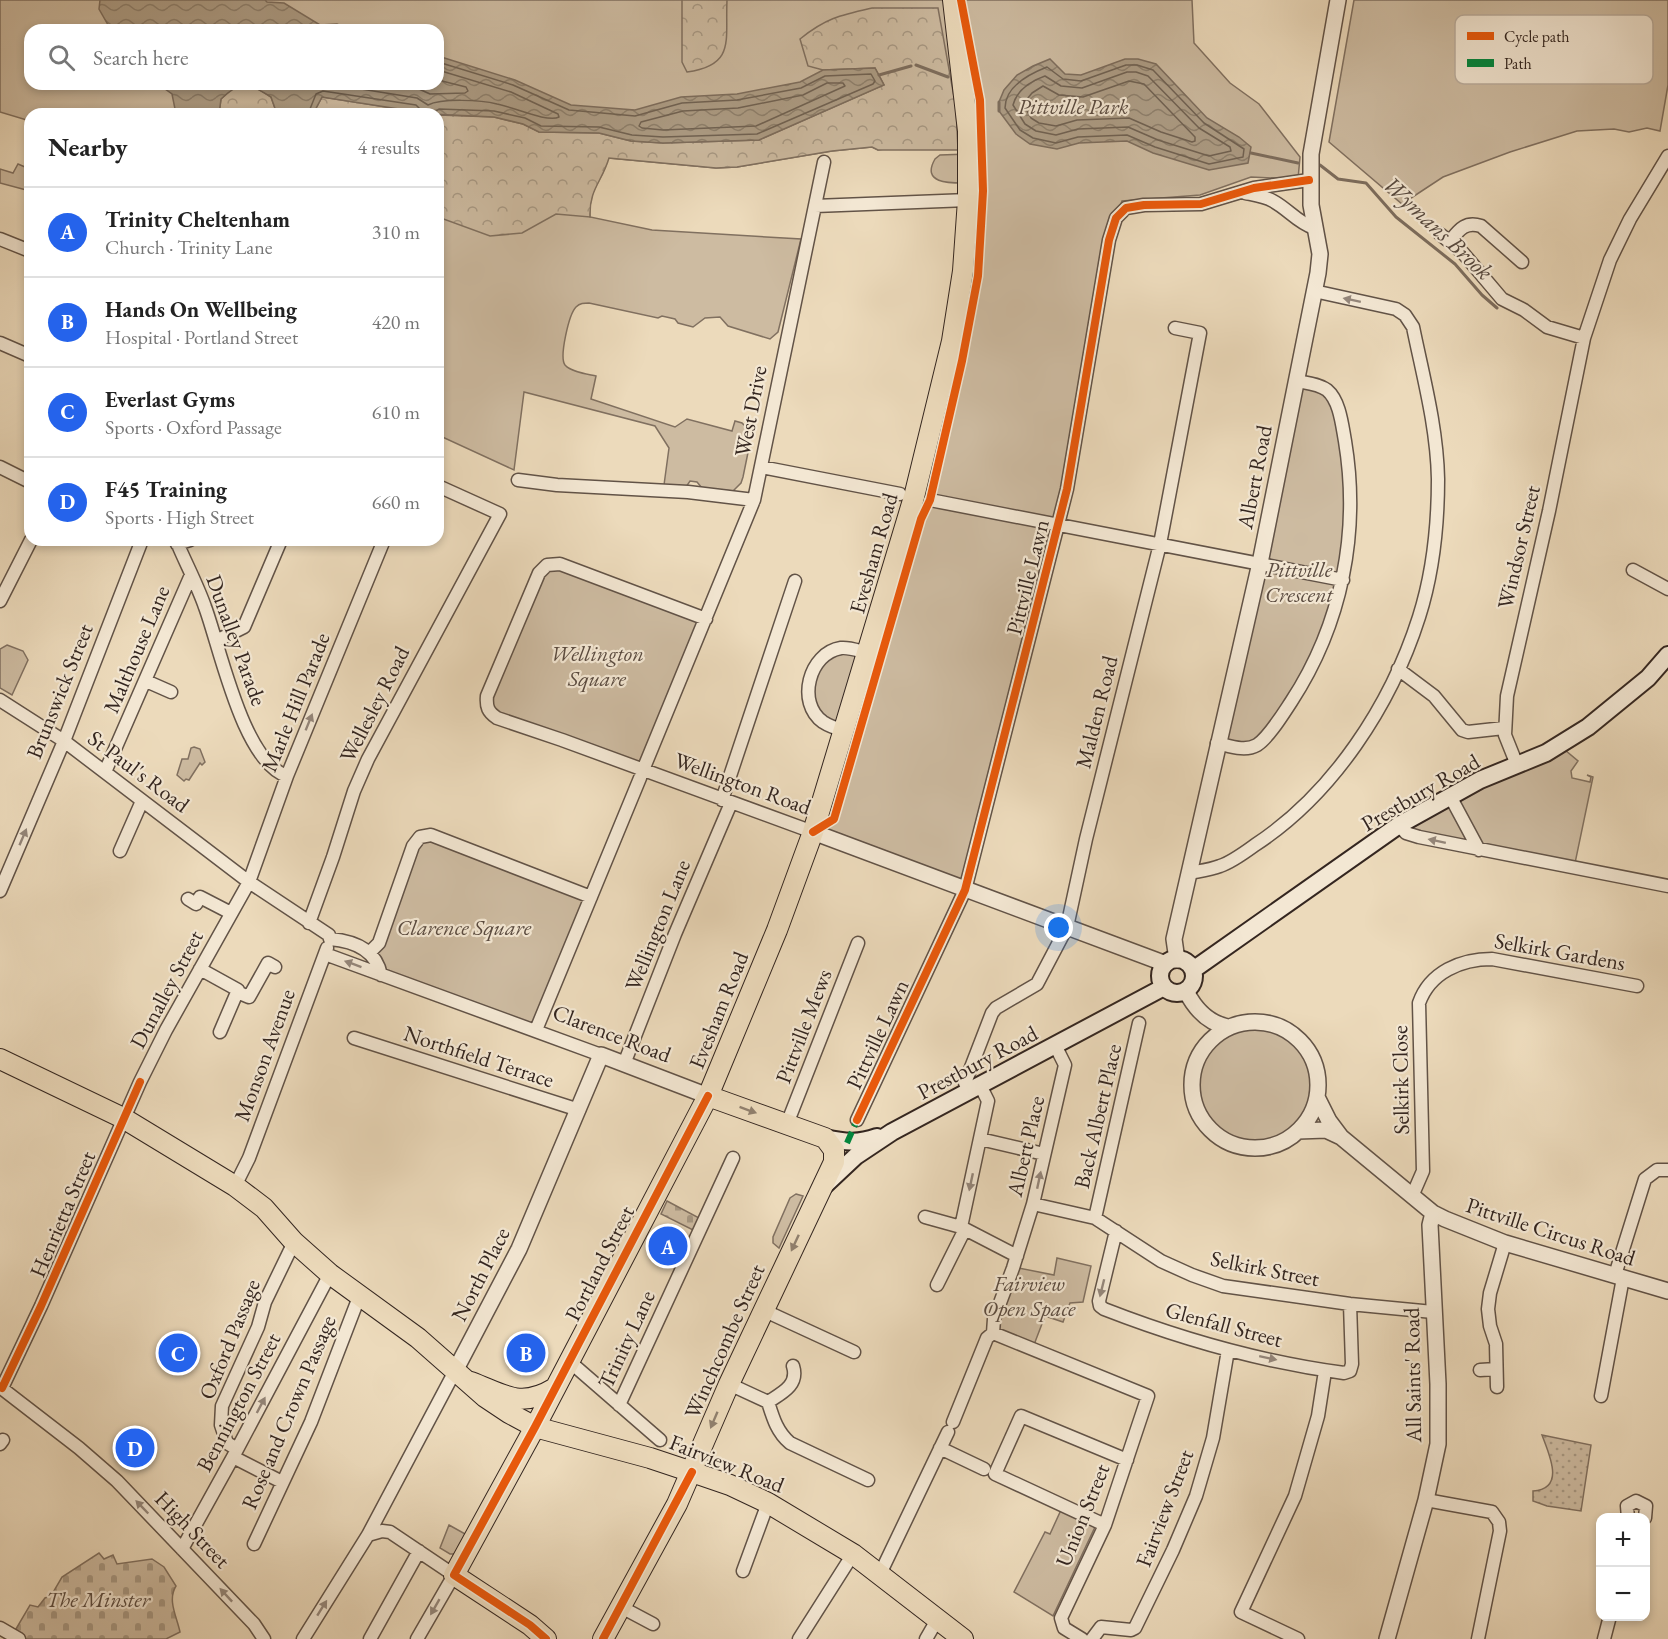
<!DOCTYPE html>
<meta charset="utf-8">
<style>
body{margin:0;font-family:"EB Garamond",serif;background:#f6f6f6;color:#222}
.controls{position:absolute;right:18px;bottom:18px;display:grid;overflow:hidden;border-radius:12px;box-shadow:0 3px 9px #0003}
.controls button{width:54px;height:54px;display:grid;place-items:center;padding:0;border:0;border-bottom:2px solid #e0e0e0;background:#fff;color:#222;font:30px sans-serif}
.you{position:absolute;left:1059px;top:928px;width:21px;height:21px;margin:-15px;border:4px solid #fff;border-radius:50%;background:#1a73e8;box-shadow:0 0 0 9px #1a73e833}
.badge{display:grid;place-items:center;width:39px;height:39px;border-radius:50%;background:#2563eb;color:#fff;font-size:20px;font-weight:700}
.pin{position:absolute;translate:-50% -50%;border:3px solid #fff;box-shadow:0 2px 6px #0006}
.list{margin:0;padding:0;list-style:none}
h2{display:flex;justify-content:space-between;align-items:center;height:78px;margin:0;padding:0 24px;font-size:26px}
h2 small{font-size:20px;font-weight:400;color:#767676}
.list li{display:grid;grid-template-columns:39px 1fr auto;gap:18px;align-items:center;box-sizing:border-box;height:90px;padding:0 24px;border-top:2px solid #e0e0e0}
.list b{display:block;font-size:22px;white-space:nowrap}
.list p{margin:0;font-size:20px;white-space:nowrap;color:#767676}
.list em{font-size:20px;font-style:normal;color:#767676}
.icon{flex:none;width:33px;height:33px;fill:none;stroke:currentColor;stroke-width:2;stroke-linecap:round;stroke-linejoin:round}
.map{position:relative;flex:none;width:1668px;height:1639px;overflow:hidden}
.search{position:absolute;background:#fff;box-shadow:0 3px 9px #0003;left:24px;top:24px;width:420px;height:66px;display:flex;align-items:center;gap:15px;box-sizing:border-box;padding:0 21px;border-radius:18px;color:#767676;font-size:22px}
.panel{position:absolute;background:#fff;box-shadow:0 3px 9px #0003;left:24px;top:108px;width:420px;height:438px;border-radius:18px}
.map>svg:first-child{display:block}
</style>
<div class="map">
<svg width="1668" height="1639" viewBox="0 0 1668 1639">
<defs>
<pattern id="forest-crowns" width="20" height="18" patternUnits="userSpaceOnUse" patternTransform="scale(1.5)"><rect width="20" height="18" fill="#cdbba1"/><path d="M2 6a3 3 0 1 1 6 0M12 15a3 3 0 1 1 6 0" fill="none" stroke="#a79883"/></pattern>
<pattern id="cemetery-stones" width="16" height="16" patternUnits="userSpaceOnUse" patternTransform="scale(1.5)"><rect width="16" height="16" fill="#cdbba1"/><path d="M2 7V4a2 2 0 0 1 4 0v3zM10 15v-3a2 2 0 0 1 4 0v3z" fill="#a79883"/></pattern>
<pattern id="garden-dots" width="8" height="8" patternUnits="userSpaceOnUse" patternTransform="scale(1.5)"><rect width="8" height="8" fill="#cdbba1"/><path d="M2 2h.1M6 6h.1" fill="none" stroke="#a79883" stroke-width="1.8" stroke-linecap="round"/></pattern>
<pattern id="water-waves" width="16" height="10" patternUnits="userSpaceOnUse" patternTransform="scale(1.5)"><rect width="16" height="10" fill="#ad9d86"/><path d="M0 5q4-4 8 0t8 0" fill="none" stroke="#8e806d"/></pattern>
</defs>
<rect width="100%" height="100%" fill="#ecdabb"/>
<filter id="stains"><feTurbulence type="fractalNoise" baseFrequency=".00333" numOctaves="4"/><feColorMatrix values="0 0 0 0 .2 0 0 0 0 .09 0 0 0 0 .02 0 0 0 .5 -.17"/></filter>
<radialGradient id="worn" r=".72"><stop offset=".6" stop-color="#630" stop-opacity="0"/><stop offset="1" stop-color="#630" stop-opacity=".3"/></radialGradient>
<path fill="#cdbba1" stroke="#807060" stroke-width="1.5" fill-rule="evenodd" d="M0 0H1192L1194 43 1230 83 1259 104 1300 157 1298 179 1251 177 1200 195 1122 201 1109 240 1059 524 965 890 813 832 843 731 823 722 809 697 826 654 867 653 936 405 968 183C953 183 920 185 935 159L940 155 968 154 958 130V138L878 150 872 147 832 151 737 167 716 168 608 158C602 183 588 187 590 217L652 230 801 239 778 332 770 339 728 326 720 317 705 318 693 327 678 323 675 319 662 316 658 318 589 303C584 303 580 303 576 307 569 314 559 357 565 365 571 372 587 374 596 376L591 399 675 427 687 419 732 431 735 421 742 423 752 433 743 477 741 483 733 491 702 488 697 482 690 481 686 487 664 485 669 448 655 426 524 392 514 470 438 435V114H30V121L0 112ZM30 30H438V84H30Z
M1354 0H1668V85L1660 131 1647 128 1629 132 1614 129 1577 131 1510 152 1443 177 1402 204 1329 142Z
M30 156V191L0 183V169L13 173 18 164 25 167Z
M1297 381 1331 395 1351 508 1327 633 1258 744 1217 743Z
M547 565 706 619 643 770 497 718 487 696Z
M7 645 23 651 28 660 12 695 0 688V649Z
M1559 745 1578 761 1571 771 1572 778 1590 782 1591 777 1587 775 1593 777 1574 868 1479 850 1399 825Z
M194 747 200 749 205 762 202 765 200 763 189 780 186 779 184 781 177 775 182 759H188L191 748Z
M420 837 591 897 536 1030 381 975 375 947Z
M1197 1085a58 58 0 1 1 116 0a58 58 0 1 1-116 0Z
M796 1194 803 1196 779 1248 773 1243V1237L790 1198Z
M1057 1258 1091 1266 1083 1302 1070 1303 1063 1322 1045 1316 1032 1350 993 1327 1014 1267 1054 1275Z
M1061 1510 1095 1527 1053 1616 1014 1592 1045 1532 1050 1534Z
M449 1525 467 1535 455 1554H450L440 1548Z"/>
<path fill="url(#forest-crowns)" stroke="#807060" stroke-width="1.5" d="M682 0H727C725 40 736 65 687 72L682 62Z
M872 8H938L956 108 958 150H878L872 147 832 151 737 167 716 168 609 158C602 182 589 189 590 217L556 214 522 233 490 236 438 217V115L494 117 523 124 539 132 599 133 631 141 663 143 759 140 884 85 875 68 823 70 808 66 800 39C826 18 841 15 872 8Z
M252 85 271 97 277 114H219L221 99 233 88Z
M322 97 431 114H313Z"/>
<path fill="url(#cemetery-stones)" stroke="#807060" stroke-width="1.5" d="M667 1201 701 1219 695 1231 661 1214Z
M99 1553 104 1559 113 1555 117 1564 152 1559 164 1567 176 1586C167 1600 177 1617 180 1632L166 1639H22L13 1634 30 1605 38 1607 45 1598 51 1596 62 1577Z"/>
<path fill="url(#garden-dots)" stroke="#807060" stroke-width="1.5" d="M1542 1435 1591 1445 1581 1511 1547 1506 1533 1501V1491C1566 1489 1549 1454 1542 1435Z"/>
<path fill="url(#water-waves)" stroke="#7d6d5d" stroke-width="1.5" d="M100 0H265L267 2 284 3 320 25 337 24 351 30H111L99 9Z
M438 56 515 80 571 105 635 110 681 97 737 94 800 82 823 70 875 68 884 85 759 140 663 143 631 141 599 133 539 132 523 124 494 117 431 114 322 97 313 114H277L271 97C249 83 241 80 221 99L219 114H176L172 94 158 84H438Z
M1050 59 1065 74 1081 75 1125 59H1138L1156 64 1207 118 1239 137 1251 147 1248 163 1209 170 1153 153 1127 141 1079 143 1057 149 1030 144 1016 134 999 111V102L1004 90 1017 75 1033 66Z"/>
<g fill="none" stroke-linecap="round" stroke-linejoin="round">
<path stroke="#706253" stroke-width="1.5" d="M1126 65H1137L1153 70 1204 123 1244 149 1243 157 1209 164 1155 147 1127 135 1078 137 1056 143 1033 138 1020 130 1005 108C1005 87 1029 74 1047 67L1063 79 1081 81Z
M1127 72H1136L1148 76 1199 128 1230 147 1231 151 1209 156 1158 140 1128 127 1078 129 1056 135 1036 131 1025 124 1013 105C1017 90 1031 81 1045 76L1061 86 1082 88Z
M1129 81 1144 84 1195 137V141L1192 142 1161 132 1129 118 1077 120 1056 126 1039 123 1031 118 1023 104 1032 93 1043 86 1059 95 1083 97Z
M827 83H843L845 86 756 126 663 130 642 128 639 126 641 122 683 111 738 108 803 95Z
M330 84 417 98 428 105C442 98 481 100 497 104 513 107 548 123 559 117L558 114 511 92 438 70
M391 84 419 89 430 94 465 93 468 91 466 87 438 80
M308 114 316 94 323 91 416 105 420 109 421 114
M432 114 439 109 494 111 525 118 541 126 599 127 632 135 663 137 757 134 873 84 875 81 871 74 825 76 801 88 737 100 682 103 635 116 569 110 513 85 438 62"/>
<path stroke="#7d6d5d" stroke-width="3" d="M916 65 948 77
M879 75 911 66
M999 102V111
M1251 153 1298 163
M1320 165 1338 179 1366 183 1396 217 1455 264 1482 295 1497 308"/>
<defs>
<path id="minor" d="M1245 193C1255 195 1264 196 1273 201 1288 209 1298 223 1314 228
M815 206 968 200
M1440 234 1463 253 1502 299 1524 310 1547 327 1584 338
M0 239 30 251
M1450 241C1459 230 1465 221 1481 226L1522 262
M0 343 30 356
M0 467 30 482
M761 467 900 494
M518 480 557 485 688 492 754 500
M930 500 1343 580
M176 540C185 562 197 584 205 607 220 647 243 762 287 776
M177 544 190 540
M1633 570 1668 589
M0 601 31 540
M706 619 560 564 547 565 539 573 487 696C486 707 488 712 497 718L562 740 813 832
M216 641 244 627 281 540
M1398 669 1434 696 1462 730 1468 732 1504 728
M146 681 171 692
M0 700 64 741 249 882 329 935 330 939
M845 731C838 729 829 726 823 722 796 703 809 653 841 648 850 647 859 651 868 653
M1217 743C1230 746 1245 752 1257 745 1269 737 1283 714 1291 702 1342 624 1360 532 1345 441 1342 425 1340 401 1327 390 1319 384 1307 383 1297 381
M1517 765 1505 735 1507 696 1549 511 1584 338 1610 260 1630 219 1668 156
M643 770 754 500 824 162
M105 772 191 575
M1450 796 1479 850
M722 800 795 581
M1399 825 1406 833 1419 837 1668 886
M120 851 142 801
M1189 873C1199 871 1210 870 1220 866 1232 862 1244 853 1255 845 1333 794 1391 705 1419 617 1433 573 1438 525 1438 479 1437 427 1423 376 1413 327L1405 315 1396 309 1314 291
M0 891 64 741 142 540
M188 899 196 904 200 897 231 913
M309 923 333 857 354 791 368 759 500 514 438 486
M330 939C354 941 376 950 381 975
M370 952 379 943 413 846 420 837 431 835 591 897
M325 954 601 1055
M200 969 238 990 220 1032
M237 992 249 997 268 963 275 967
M536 1030 640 778
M354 1038 579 1110
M624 1064 675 934 731 803
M969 1091 965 1083 992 1013 996 1008 1037 984 1067 927 1086 839 1160 544 1200 333 1175 328
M857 1120 965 890 1067 489 1109 240 1116 218 1126 208 1144 205 1201 204 1254 188 1309 180
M787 1124 858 943
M980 1139 1044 1154
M235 1186 249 1158 327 948
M1413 1194 1423 1171 1419 1003C1430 972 1461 959 1492 959L1637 986
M1033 1204 1095 1218 1161 1261 1192 1275 1223 1286 1350 1304 1433 1312
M925 1217 961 1227 1017 1256
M1095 1218 1139 1023
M961 1227 988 1101 980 1085
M1116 1231 1099 1301 1100 1306 1104 1309C1181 1339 1262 1362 1344 1373L1350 1371 1352 1364 1350 1304
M1615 1275 1645 1179 1657 1170H1668
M937 1285 965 1229
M763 1310 854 1352
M993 1333 1148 1396 1105 1525 1061 1618 1064 1628 1082 1639
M569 1361 660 1440
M793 1366C799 1385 782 1393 768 1402 773 1418 777 1432 790 1443L868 1480
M1480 1370 1496 1369
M729 1384 768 1402
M0 1387 79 1448 117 1481 254 1624 264 1639
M1497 1387 1496 1344 1490 1326 1488 1309 1490 1293 1505 1243
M2 1388 41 1306 140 1082 166 1030 249 882 287 776 384 540
M1601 1396 1623 1278
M619 1405 733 1158
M953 1422 987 1338 993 1333 994 1319 1013 1268 1033 1204 1065 1065 1055 1045
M0 1444 3 1440
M940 1448 984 1469
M237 1449 227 1443 221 1425 222 1406 258 1327 265 1302 294 1242
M233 1457 282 1482
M1426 1500 1492 1512 1499 1522 1500 1531 1478 1639
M1628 1518 1627 1506 1636 1501 1646 1506 1645 1518
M1105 1525 995 1474 1021 1416 1127 1460
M368 1535 382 1531 390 1532 454 1575 417 1639
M254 1544 311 1422 359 1297
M182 1549 233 1457 330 1274
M743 1571 768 1503
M880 1574 948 1432
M621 1607 653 1624
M0 1628 19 1639
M303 1639 368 1535 455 1371
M370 1639 419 1551
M799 1639 853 1554
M926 1639 937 1620
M1092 1639 1101 1627 1131 1630 1135 1628 1173 1550 1196 1496 1213 1438 1228 1350
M1298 1639 1241 1612 1295 1496 1318 1416 1325 1371
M1604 1639 1610 1616"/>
<path id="tertiary" d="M813 832 1166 964
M1177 960 1174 939 1260 563 1318 273 1320 254 1311 205V154L1338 0
M1186 991C1195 1009 1208 1023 1228 1027
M1192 1085a63 63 0 1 1 126 0a63 63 0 1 1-126 0Z
M1317 1097 1329 1121 1341 1137 1433 1213 1445 1219 1505 1243 1668 1291
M1298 1131 1326 1130 1341 1137
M455 1371 519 1249 601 1055 708 1096
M1387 1639 1426 1500 1438 1444V1384L1430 1225 1433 1213"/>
<path id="secondary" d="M1160 976a17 17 0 1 1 34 0a17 17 0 1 1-34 0Z
M1193 970 1399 825 1480 780 1546 753 1588 727 1648 678 1668 655
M825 1138C844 1142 858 1144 877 1137
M824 1186 856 1156 892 1132 1164 987"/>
<path id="primary" d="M471 1382C505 1395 520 1409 555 1388
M546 1639 530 1625 454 1575 535 1427 708 1096 777 930 813 832 914 497 952 341 963 271 968 200V131L953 0
M603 1639 677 1504 729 1384 834 1162V1150L825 1138 708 1096"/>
<path id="trunk" d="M0 1059 123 1118 235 1186 264 1208 294 1242 330 1274 418 1338 485 1397 509 1413 535 1427 650 1458 692 1472 730 1485 768 1503 853 1554 963 1639"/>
</defs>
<use href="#minor" stroke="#625347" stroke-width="15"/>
<use href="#tertiary" stroke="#625347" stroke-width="18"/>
<use href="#secondary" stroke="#342620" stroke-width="20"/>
<use href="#primary" stroke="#342620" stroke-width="22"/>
<use href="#trunk" stroke="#342620" stroke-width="22"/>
<use href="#minor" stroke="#f3e7d3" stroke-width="12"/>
<use href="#tertiary" stroke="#f3e7d3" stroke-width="15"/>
<use href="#secondary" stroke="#f3e7d3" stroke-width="16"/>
<use href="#primary" stroke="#ecdabb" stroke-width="20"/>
<use href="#trunk" stroke="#ecdabb" stroke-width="20"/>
<path stroke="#00873e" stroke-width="6" stroke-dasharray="12 6" stroke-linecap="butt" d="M847 1143 857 1120"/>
<defs>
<path id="cycleway" d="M813 832 834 819 921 519 930 500 962 361 978 276 981 226 983 191 980 100 961 0
M857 1120 965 890 1067 489 1109 240 1116 218 1126 208 1144 205 1201 204 1254 188 1309 180
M0 1387 2 1388 41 1306 140 1082
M546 1639 530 1625 454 1575 535 1427 708 1096
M603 1639 692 1472"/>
</defs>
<use href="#cycleway" stroke="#f3e7d3" stroke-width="11"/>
<use href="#cycleway" stroke="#e8590c" stroke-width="8"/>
</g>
<defs><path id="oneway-solid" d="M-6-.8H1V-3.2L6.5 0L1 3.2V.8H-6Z" transform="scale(1.5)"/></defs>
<g fill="#94867a">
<use href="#oneway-solid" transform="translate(1352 300) rotate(-168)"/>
<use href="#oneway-solid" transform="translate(309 722) rotate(-68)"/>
<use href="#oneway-solid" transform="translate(23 837) rotate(-67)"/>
<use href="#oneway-solid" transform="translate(1437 841) rotate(-168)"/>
<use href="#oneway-solid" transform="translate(353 964) rotate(-160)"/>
<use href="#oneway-solid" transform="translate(1039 1180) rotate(-78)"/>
<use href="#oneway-solid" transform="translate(971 1182) rotate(102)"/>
<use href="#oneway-solid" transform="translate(1102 1288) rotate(104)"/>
<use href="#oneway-solid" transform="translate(1268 1358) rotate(12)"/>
<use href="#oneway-solid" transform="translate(261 1405) rotate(-62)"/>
<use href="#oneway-solid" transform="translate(142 1507) rotate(-134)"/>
<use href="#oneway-solid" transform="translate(226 1595) rotate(-133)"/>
<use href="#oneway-solid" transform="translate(435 1607) rotate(120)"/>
<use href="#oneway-solid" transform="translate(322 1608) rotate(-58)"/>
</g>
<g fill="#90806e">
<use href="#oneway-solid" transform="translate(748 1110) rotate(20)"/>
<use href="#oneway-solid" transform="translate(795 1243) rotate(115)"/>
<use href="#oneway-solid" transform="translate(714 1420) rotate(113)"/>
</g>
<g text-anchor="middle" stroke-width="4.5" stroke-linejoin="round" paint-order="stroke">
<g font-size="22" font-style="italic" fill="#5a4b40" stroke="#f3e7d3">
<text x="1073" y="114">Pittville Park</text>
<text x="1299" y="577">Pittville<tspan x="1299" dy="25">Crescent</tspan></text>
<text x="597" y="661">Wellington<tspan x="597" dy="25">Square</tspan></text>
<text x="464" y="935">Clarence Square</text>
<text x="1029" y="1291">Fairview<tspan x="1029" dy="25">Open Space</tspan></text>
<text x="98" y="1607">The Minster</text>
</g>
<g font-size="22" fill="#342620" stroke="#f3e7d3">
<text transform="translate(750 411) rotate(-79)" y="8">West Drive</text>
<text transform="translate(1254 477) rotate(-79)" y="8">Albert Road</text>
<text transform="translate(1518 547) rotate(-77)" y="8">Windsor Street</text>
<text transform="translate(873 553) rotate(-74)" y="8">Evesham Road</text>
<text transform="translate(1027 577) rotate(-76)" y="8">Pittville Lawn</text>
<text transform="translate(237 640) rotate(70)" y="8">Dunalley Parade</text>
<text transform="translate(136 649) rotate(-67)" y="8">Malthouse Lane</text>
<text transform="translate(59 691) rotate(-68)" y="8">Brunswick Street</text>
<text transform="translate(295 702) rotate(-68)" y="8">Marle Hill Parade</text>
<text transform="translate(374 704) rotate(-63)" y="8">Wellesley Road</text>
<text transform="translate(1096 712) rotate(-76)" y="8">Malden Road</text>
<text transform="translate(139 771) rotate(37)" y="8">St Paul's Road</text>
<text transform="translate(743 783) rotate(20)" y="8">Wellington Road</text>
<text transform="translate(1420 792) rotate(-30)" y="8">Prestbury Road</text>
<text transform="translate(657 925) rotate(-68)" y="8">Wellington Lane</text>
<text transform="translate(1560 951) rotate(10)" y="8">Selkirk Gardens</text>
<text transform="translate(166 989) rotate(-62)" y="8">Dunalley Street</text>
<text transform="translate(718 1010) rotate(-68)" y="8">Evesham Road</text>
<text transform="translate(803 1026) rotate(-69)" y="8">Pittville Mews</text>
<text transform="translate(612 1033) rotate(21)" y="8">Clarence Road</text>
<text transform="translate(877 1034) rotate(-65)" y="8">Pittville Lawn</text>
<text transform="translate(264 1055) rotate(-70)" y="8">Monson Avenue</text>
<text transform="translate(479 1056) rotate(18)" y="8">Northfield Terrace</text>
<text transform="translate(977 1062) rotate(-28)" y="8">Prestbury Road</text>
<text transform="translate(1400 1080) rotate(-91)" y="8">Selkirk Close</text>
<text transform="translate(1097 1116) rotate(-77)" y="8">Back Albert Place</text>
<text transform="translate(1025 1146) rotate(-77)" y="8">Albert Place</text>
<text transform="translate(62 1214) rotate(-67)" y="8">Henrietta Street</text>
<text transform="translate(1551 1231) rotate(18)" y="8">Pittville Circus Road</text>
<text transform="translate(599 1263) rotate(-63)" y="8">Portland Street</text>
<text transform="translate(1265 1268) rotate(11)" y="8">Selkirk Street</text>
<text transform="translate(480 1274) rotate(-63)" y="8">North Place</text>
<text transform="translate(1224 1324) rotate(15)" y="8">Glenfall Street</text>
<text transform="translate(229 1339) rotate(-68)" y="8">Oxford Passage</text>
<text transform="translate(626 1339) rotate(-65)" y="8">Trinity Lane</text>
<text transform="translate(724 1341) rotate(-66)" y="8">Winchcombe Street</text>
<text transform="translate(1412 1375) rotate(-91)" y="8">All Saints' Road</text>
<text transform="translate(238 1402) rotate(-62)" y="8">Bennington Street</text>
<text transform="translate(288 1412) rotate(-67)" y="8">Rose and Crown Passage</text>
<text transform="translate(727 1463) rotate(22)" y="8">Fairview Road</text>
<text transform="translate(1164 1508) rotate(-69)" y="8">Fairview Street</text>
<text transform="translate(1082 1515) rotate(-68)" y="8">Union Street</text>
<text transform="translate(193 1529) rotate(46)" y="8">High Street</text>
</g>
<g font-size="24" font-style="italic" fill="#584a3f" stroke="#f3e7d3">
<text transform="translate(1438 228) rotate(43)" y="8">Wymans Brook</text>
</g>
</g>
<rect x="1455" y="15" width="198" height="69" rx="9" fill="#f3e7d3" stroke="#baad9d" stroke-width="1.5"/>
<rect x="1467" y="32" width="27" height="8" fill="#e8590c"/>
<rect x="1467" y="59" width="27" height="8" fill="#00873e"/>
<g font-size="16" fill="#342620">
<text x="1504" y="42">Cycle path</text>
<text x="1504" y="69">Path</text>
</g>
<rect width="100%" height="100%" filter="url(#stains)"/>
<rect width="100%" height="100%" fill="url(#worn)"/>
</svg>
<div class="controls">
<button>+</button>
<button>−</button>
</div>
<div class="you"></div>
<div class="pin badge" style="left:668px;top:1246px">A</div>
<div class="pin badge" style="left:526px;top:1353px">B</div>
<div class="pin badge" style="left:178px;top:1353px">C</div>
<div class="pin badge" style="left:135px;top:1448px">D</div>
<div class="search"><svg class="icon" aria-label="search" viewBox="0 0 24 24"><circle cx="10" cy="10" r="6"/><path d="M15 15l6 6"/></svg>Search here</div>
<section class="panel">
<h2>Nearby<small>4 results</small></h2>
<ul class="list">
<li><span class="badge">A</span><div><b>Trinity Cheltenham</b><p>Church · Trinity Lane</p></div><em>310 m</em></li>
<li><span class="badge">B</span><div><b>Hands On Wellbeing</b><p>Hospital · Portland Street</p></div><em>420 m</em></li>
<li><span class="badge">C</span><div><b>Everlast Gyms</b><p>Sports · Oxford Passage</p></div><em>610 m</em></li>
<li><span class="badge">D</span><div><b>F45 Training</b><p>Sports · High Street</p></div><em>660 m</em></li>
</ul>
</section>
</div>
